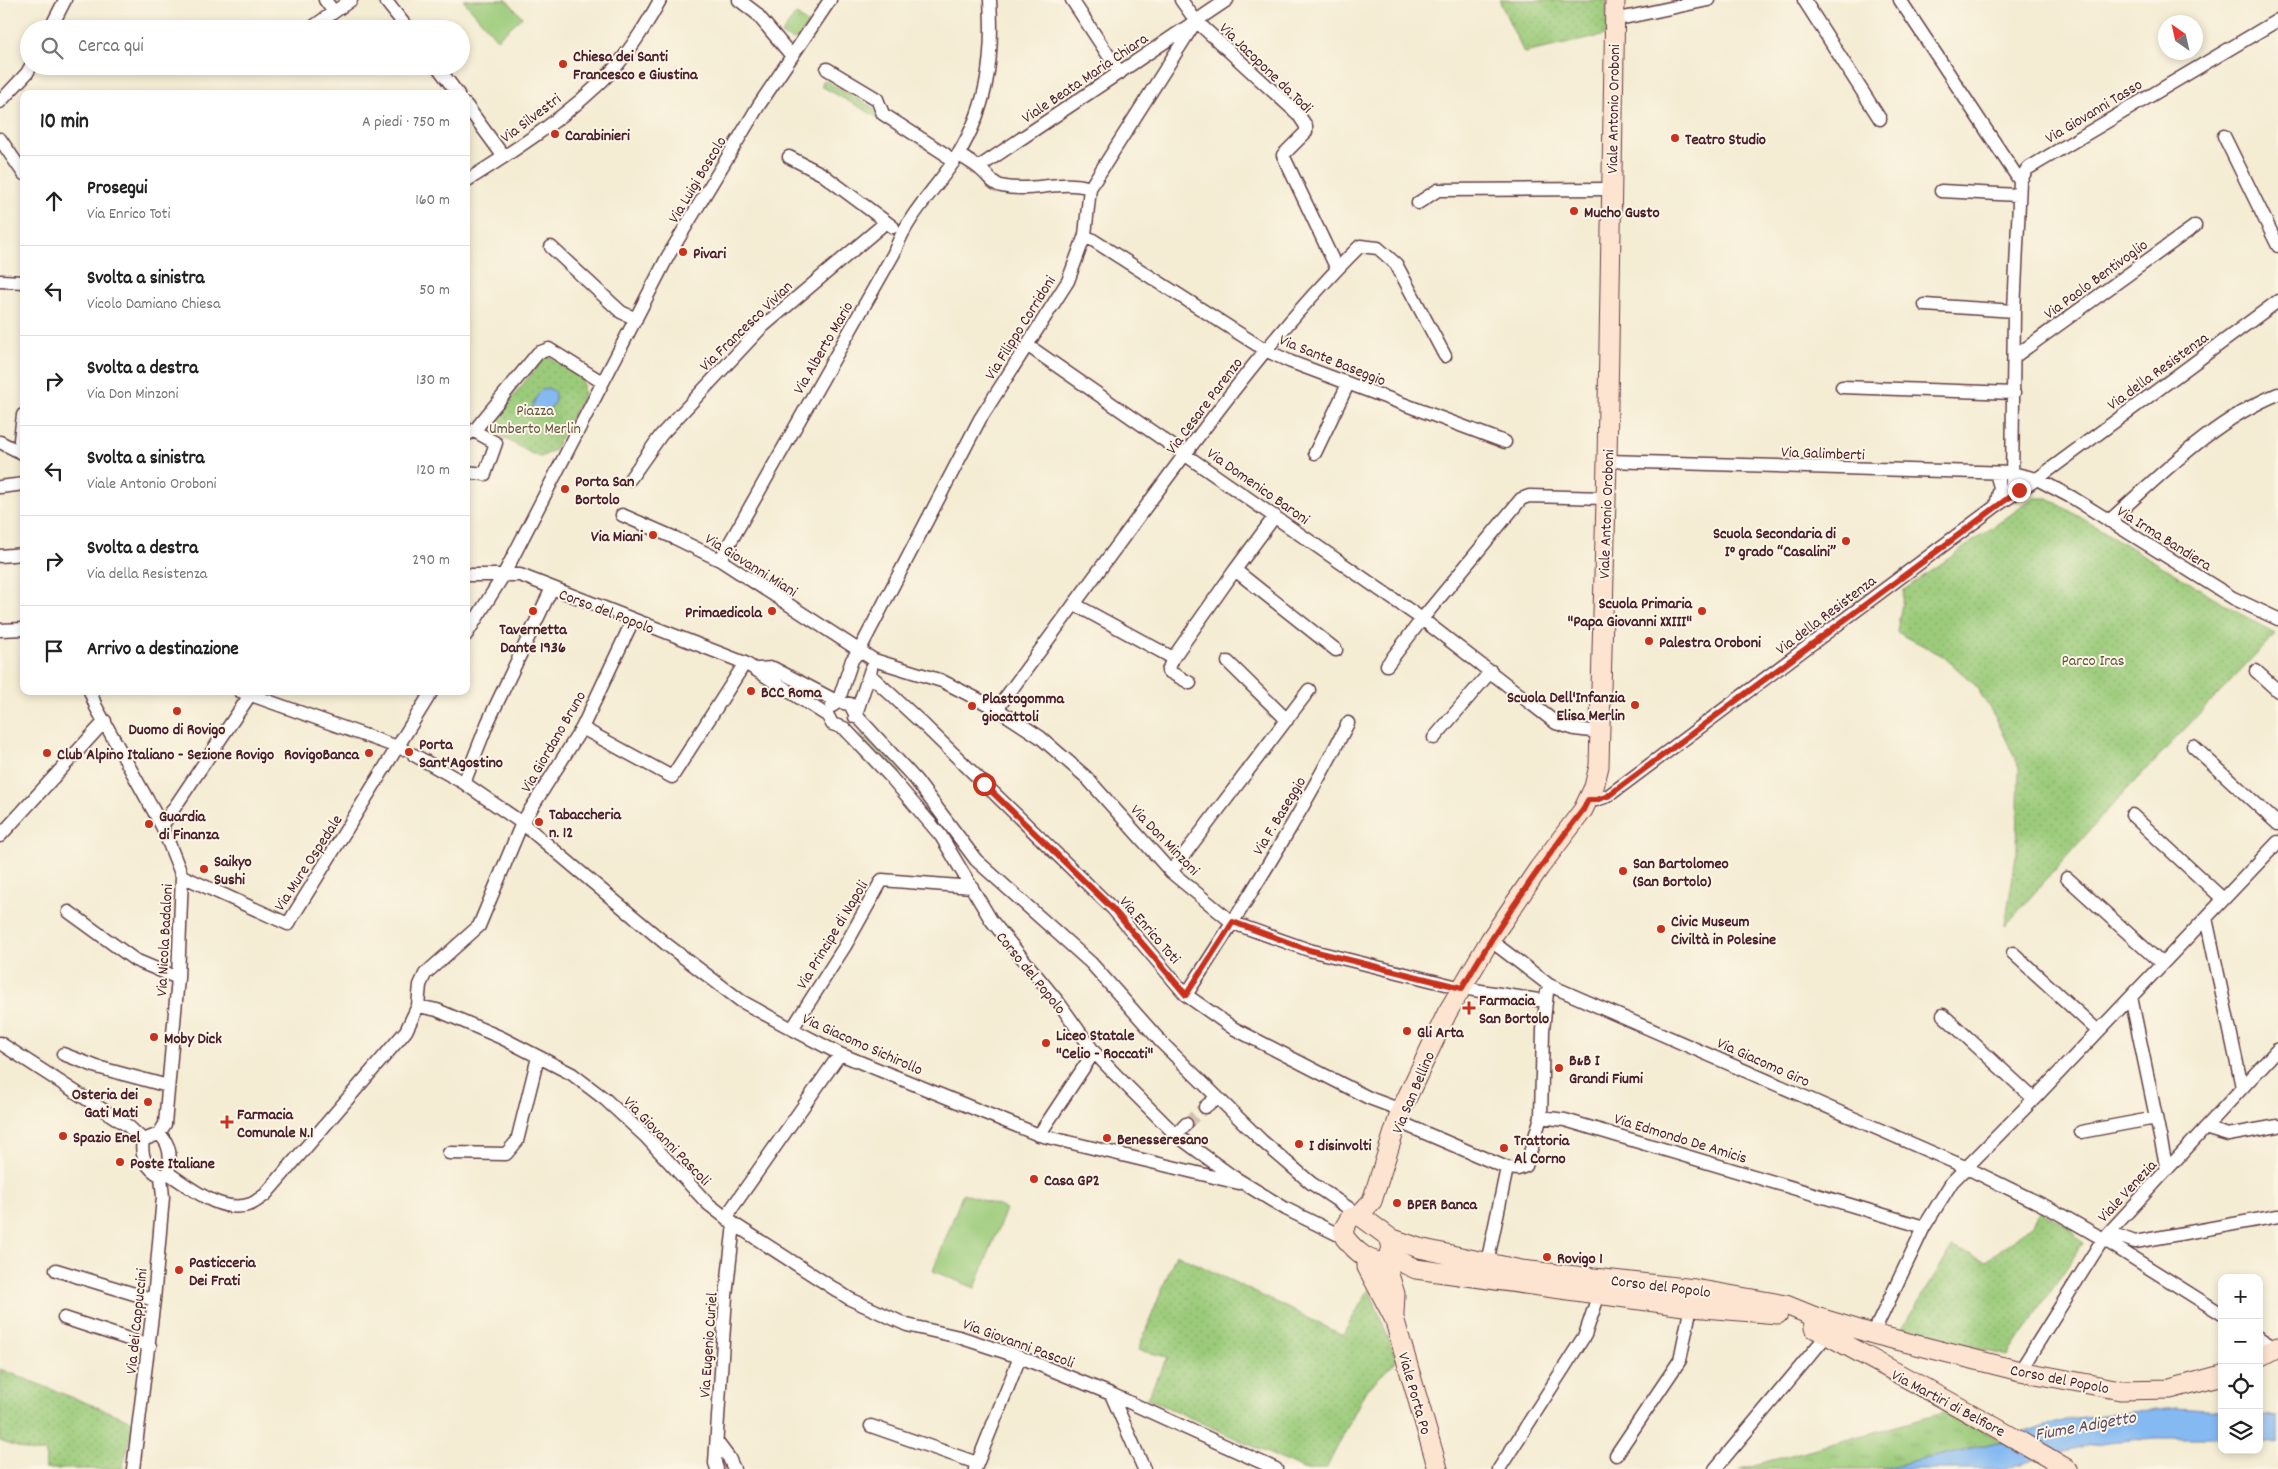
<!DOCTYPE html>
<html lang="it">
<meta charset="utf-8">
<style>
body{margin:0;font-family:Dekko,sans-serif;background:#f2f2f2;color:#222}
.controls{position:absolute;right:15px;bottom:15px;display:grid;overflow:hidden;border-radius:10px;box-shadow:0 2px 8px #0003}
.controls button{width:45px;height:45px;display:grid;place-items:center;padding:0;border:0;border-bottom:1px solid #e0e0e0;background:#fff;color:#222;font:25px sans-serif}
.compass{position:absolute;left:2158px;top:15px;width:45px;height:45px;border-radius:50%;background:#fff;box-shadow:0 2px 8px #0003;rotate:326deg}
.stop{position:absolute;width:15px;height:15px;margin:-11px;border:4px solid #c8321e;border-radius:50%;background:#fff}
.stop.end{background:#c8321e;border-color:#fff;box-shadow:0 1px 5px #0008}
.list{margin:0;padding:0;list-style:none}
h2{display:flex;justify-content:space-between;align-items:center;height:65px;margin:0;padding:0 20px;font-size:21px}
h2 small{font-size:16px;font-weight:400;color:#767676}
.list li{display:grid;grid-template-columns:32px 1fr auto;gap:15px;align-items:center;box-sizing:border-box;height:90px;padding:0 20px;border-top:1px solid #e0e0e0}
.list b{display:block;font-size:19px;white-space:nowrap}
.list p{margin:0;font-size:16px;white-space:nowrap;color:#767676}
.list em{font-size:16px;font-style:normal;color:#767676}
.icon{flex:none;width:28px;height:28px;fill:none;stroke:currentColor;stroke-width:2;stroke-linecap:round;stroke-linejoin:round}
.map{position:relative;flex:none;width:2278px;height:1469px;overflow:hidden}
.search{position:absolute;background:#fff;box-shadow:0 2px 8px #0003;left:20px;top:20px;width:450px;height:55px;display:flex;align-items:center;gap:12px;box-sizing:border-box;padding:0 18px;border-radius:28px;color:#767676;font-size:19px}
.panel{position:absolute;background:#fff;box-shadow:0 2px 8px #0003;left:20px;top:90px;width:450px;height:605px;border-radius:10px}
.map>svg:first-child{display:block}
</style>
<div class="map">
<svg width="2278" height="1469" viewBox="0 0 2278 1469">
<defs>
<pattern id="grass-tufts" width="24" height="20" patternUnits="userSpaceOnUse" patternTransform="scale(1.25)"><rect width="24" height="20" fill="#9bcb7a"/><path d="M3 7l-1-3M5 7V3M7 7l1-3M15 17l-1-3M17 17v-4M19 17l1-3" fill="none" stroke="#87ae6a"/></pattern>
<pattern id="park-dots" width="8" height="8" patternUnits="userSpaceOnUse" patternTransform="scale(1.25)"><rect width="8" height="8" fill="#9bcb7a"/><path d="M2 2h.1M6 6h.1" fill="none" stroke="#87ae6a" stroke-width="1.8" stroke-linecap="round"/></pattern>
</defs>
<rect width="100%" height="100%" fill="#fcf5e5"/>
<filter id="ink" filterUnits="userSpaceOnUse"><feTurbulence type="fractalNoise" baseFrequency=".02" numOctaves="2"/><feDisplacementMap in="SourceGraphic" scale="10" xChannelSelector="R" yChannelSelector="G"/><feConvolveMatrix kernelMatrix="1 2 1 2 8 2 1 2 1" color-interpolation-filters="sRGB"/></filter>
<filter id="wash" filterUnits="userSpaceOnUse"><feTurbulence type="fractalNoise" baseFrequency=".0096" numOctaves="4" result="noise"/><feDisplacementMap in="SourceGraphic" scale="20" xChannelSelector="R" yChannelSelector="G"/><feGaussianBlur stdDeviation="1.12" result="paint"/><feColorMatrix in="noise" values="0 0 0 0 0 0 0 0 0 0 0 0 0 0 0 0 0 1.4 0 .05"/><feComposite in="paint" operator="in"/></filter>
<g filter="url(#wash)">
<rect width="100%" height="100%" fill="#f4ecd3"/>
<path fill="url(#grass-tufts)" stroke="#727552" d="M796 14 808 24 798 38 792 40 781 34Z
M824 80 872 107 878 116 938 156 870 113 821 86Z
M863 733 902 772 899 775 860 736Z
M1951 1411 2002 1441 1881 1469H1740Z"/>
<path fill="url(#park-dots)" stroke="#727552" d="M1499 0H1607L1606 35 1524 53Z
M545 357H550L582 377 584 394 554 450 541 457 534 455 497 434 491 424Z
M2034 498H2048L2275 634 2116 801 2005 926 2017 850 2019 767 1997 720 1975 685 1943 656 1897 632 1904 590Z
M2041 1210 2070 1229 2083 1243 2008 1356 1901 1330 1952 1247 1986 1261 2033 1224Z
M1176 1254 1343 1335 1369 1289 1397 1360 1366 1390 1326 1469H1303L1147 1398 1168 1357 1138 1350Z
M0 1369 135 1422 122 1469H45L46 1452H32L0 1441Z"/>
<path fill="#9bcb7a" stroke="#727552" d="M463 0H507L522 17 497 39Z
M963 1193 1006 1209 975 1288 933 1271Z"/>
<path fill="#84b9f2" stroke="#676c8e" d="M547 388 554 391C562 415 520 425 536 398 539 393 540 389 547 388Z
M2176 1407 2222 1410V1438H2155L2109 1442 2076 1448 2003 1469H1881L2002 1441 2066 1419Z
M2259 1414 2278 1417V1445L2259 1442Z"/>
</g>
<g filter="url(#ink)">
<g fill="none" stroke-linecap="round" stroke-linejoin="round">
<path stroke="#d2c3b1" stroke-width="12" stroke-dasharray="12 6" stroke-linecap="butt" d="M1186 1124 1205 1107"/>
<defs>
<path id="street" d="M325 0 334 12
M385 0 408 29
M739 0 756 13 791 55
M1072 0 1120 73
M1181 0 1196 21 1298 114 1306 126V132L1283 155 1337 269
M1804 0 1880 119
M1900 0 2020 181
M1614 20 1708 0
M50 29 65 0
M310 29 351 0
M437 66 458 94
M827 69 877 99 883 114 945 154 953 163
M0 102 27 73 31 66
M466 105 504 157
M2224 136 2278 246
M0 139 24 174
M958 154C965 159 973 163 980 169 987 174 992 184 1001 186 1031 193 1061 179 1090 188
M789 157 822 174 893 227
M979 167 1227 0
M466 181C517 149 571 114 613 70 629 52 649 21 660 0
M1941 191 2018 195
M1418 203 1438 190 1611 189
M1085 235 1265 350 1291 362 1505 442
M551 247 621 312 636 319
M0 281 24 282
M1925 305 2014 311
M1027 345 1422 619 1556 723 1575 729 1600 732
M2014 357 2195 226
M1842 387 2014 393
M23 415 20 440 24 447
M466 435 474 431 538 353 549 349 602 382
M0 442 24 454
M1315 453 1348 384
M1607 461 2012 473 2037 479 2073 498 2233 598 2278 619
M466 472 485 474 496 443 474 431
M1996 473 2000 487 1996 506
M630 479 661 435 761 328 885 223
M0 487 24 484
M2006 499 2012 485 2014 311 2020 181 2027 169 2278 20
M622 515 675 538 720 560 874 660 942 681 997 709 1040 737 1086 777 1171 872 1233 923 1309 950 1462 988 1538 1000 1545 999
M1275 516 1235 570 1336 650
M2109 521C2161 475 2212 421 2278 394
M0 556 24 554
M720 560 894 253C906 218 931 194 952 164 987 112 994 61 990 0
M466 575H520L745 663 828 716 832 724 844 728 889 775 941 836 991 920 1059 1003 1094 1052 1115 1074 1176 1135 1232 1176 1286 1209 1345 1238
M1074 604 1173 658
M0 630 24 629
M466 635 503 576 668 256 759 105 830 0
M1228 662 1287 720
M1387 665 1422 619 1521 499 1529 496 1606 498
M758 669 773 668 838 702 850 704 855 714 916 780 976 860 1091 963 1162 1043 1262 1141 1311 1183 1359 1215
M2256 671 2278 691
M870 675 925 726 1113 909 1186 995 1233 1028 1369 1098 1401 1110
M1190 683 1168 671 1173 658 1235 570
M90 691 96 707 162 826 182 876 178 978 165 1124 159 1134
M240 691 403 749
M832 706 838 702 852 660 859 651 980 419 1068 281 1085 235 1090 188 1196 21
M997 709C1050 637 1103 565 1156 493 1219 408 1284 321 1360 246L1378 248 1396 264 1445 356
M855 717 871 669
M582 728 672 777 745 663
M1434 738 1491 671
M2193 746 2278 824
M414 755 464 783 522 823 666 944 741 1001 792 1029 840 1054 1039 1135 1239 1183
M464 783 488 722 552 588
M1588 800H1596L1608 796 1996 506 2037 479 2278 301
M2132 815 2223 899
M162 826 250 695
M0 836 105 721
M1171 872 1309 690
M182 876 288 924 432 691
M2067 878 2162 964
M69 912 135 960 178 978
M2206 918 2242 1087
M1490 940 1549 985 1965 1167 2049 1208 2103 1239 2222 1314
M2013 953 2098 1031
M1186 995C1243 907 1300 817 1348 723
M2131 997 2167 1170
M418 1006 437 1010 502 1038 572 1074 606 1100 645 1136 707 1203 734 1224 850 1299 907 1325 959 1337 1020 1357 1111 1394 1144 1469
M1943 1015 2034 1099
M792 1029 845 946 882 880 972 887
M0 1043 128 1126 143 1140
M63 1054 97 1067 168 1086
M1205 1107 1216 1098
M1541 1117 1565 1120 1924 1227
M1397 1121 1507 1168 1518 1169 1526 1166 1541 1117 1543 1030 1547 992
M2205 1128 2228 1135 2278 1126
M2081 1132 2156 1118
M159 1134C171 1144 171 1158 168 1173L161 1176C147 1169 140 1156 143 1140Z
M1039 1135 1094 1052
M1176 1135 1186 1124
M449 1153 506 1154 517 1141 538 1057
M168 1173C191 1188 222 1215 251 1204 256 1202 260 1198 265 1195L406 1031 418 1006 420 985 425 974 479 926 522 823 582 728 633 620
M727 1219 732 1208 840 1054
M2103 1239 2116 1235 2135 1242 2278 1216
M1486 1268 1507 1168
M56 1270 154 1300
M64 1318 150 1346
M1873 1334 1924 1227 1952 1182 2034 1099 2278 842
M2259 1338 2278 1350
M2020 1371 2103 1239 2278 1049
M1111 1394 1276 1469
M871 1426 977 1463
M717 1442 729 1458 734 1469
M1616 1455 1680 1360 1692 1301
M133 1469 154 1300 163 1197 161 1176
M717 1469 715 1463 726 1296 734 1224
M975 1469 1020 1357
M1499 1469 1585 1335 1601 1288
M1715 1469 1822 1341 1831 1328"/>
<path id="secondary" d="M1359 1215 1372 1201 1401 1110 1447 1013 1490 940 1539 868 1583 810 1594 787 1599 766 1607 461 1615 0
M1359 1215 1390 1238 1392 1251 1385 1261C1370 1265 1354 1249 1345 1238L1343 1230 1350 1218Z
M1390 1238 1419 1248 1521 1270 1695 1289 1786 1305 1813 1316 1873 1334 2020 1371 2120 1390 2170 1389 2222 1375
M1390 1257 1416 1269 1691 1307 1778 1314
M1367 1258V1267L1394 1318 1438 1469
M1385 1261 1395 1294 1394 1314
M1813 1316 1814 1328C1899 1374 1984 1419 2067 1469
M2259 1357 2278 1347"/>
</defs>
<use href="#street" stroke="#643e44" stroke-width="15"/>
<use href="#secondary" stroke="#643e44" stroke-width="21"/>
<use href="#street" stroke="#fff" stroke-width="12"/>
<use href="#secondary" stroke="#fde4d1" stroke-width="19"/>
</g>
</g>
<g fill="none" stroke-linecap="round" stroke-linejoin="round" filter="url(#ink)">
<path stroke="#c8321e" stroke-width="6" d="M984 784 1113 909 1186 995 1233 922 1309 950 1462 988C1498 926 1539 867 1583 810L1588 800H1596L1608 796 2019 490"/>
</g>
<g fill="#c8321e" stroke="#fcf5e5" stroke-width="2">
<circle cx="563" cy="64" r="5"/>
<circle cx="555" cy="134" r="5"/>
<circle cx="1675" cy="138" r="5"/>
<circle cx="1574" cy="211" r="5"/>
<circle cx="683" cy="252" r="5"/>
<circle cx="565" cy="489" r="5"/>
<circle cx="653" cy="535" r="5"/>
<circle cx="1846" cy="541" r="5"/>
<circle cx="533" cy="611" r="5"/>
<circle cx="772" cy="611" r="5"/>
<circle cx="1702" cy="611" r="5"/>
<circle cx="1649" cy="641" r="5"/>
<circle cx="751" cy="691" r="5"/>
<circle cx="1635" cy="705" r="5"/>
<circle cx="972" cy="706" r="5"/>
<circle cx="177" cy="711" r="5"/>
<circle cx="409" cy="752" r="5"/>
<circle cx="47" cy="753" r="5"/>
<circle cx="369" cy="753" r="5"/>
<circle cx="539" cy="822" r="5"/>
<circle cx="149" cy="824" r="5"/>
<circle cx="204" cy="869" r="5"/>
<circle cx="1623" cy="871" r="5"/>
<circle cx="1661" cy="929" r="5"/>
<path d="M1466.5 1000.5h5v5h5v5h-5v5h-5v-5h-5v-5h5z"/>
<circle cx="1407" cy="1031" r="5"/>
<circle cx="154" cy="1037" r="5"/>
<circle cx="1046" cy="1043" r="5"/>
<circle cx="1559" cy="1068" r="5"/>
<circle cx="148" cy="1102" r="5"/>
<path d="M224.5 1114.5h5v5h5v5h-5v5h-5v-5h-5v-5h5z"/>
<circle cx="63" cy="1136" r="5"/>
<circle cx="1107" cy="1138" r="5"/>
<circle cx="1299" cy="1144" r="5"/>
<circle cx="1504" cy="1148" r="5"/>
<circle cx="120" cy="1162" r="5"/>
<circle cx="1034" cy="1179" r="5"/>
<circle cx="1397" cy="1203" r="5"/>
<circle cx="1547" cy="1257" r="5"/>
<circle cx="179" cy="1270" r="5"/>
</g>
<g text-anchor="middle" stroke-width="4" stroke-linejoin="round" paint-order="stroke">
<g font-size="16" font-weight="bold" fill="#4a1f2b" stroke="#fcf5e5" text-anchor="start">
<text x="573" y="61">Chiesa dei Santi<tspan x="573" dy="18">Francesco e Giustina</tspan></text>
<text x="565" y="140">Carabinieri</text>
<text x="1685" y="144">Teatro Studio</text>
<text x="1584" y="217">Mucho Gusto</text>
<text x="693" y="258">Pivari</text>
<text x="575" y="486">Porta San<tspan x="575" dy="18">Bortolo</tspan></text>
<text x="1836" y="538" text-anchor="end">Scuola Secondaria di<tspan x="1836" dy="18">I° grado “Casalini”</tspan></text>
<text x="643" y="541" text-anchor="end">Via Miani</text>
<text x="1692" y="608" text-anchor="end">Scuola Primaria<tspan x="1692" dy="18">"Papa Giovanni XXIII"</tspan></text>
<text x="762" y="617" text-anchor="end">Primaedicola</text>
<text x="533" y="634" text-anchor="middle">Tavernetta<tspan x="533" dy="18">Dante 1936</tspan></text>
<text x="1659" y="647">Palestra Oroboni</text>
<text x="761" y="697">BCC Roma</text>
<text x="1625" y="702" text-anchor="end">Scuola Dell'Infanzia<tspan x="1625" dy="18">Elisa Merlin</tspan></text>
<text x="982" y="703">Plastogomma<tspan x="982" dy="18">giocattoli</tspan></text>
<text x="177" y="734" text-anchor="middle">Duomo di Rovigo</text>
<text x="419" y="749">Porta<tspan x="419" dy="18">Sant'Agostino</tspan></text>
<text x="57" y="759">Club Alpino Italiano - Sezione Rovigo</text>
<text x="359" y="759" text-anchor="end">RovigoBanca</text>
<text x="549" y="819">Tabaccheria<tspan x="549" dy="18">n. 12</tspan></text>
<text x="159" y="821">Guardia<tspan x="159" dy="18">di Finanza</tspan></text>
<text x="214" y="866">Saikyo<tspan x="214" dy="18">Sushi</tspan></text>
<text x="1633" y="868">San Bartolomeo<tspan x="1633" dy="18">(San Bortolo)</tspan></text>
<text x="1671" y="926">Civic Museum<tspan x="1671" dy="18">Civiltà in Polesine</tspan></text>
<text x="1479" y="1005">Farmacia<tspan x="1479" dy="18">San Bortolo</tspan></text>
<text x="1417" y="1037">Gli Arta</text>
<text x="1056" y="1040">Liceo Statale<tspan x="1056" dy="18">"Celio - Roccati"</tspan></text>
<text x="164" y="1043">Moby Dick</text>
<text x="1569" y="1065">B&amp;B I<tspan x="1569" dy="18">Grandi Fiumi</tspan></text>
<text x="138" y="1099" text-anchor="end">Osteria dei<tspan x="138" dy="18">Gati Mati</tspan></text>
<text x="237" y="1119">Farmacia<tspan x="237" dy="18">Comunale N.1</tspan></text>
<text x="73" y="1142">Spazio Enel</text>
<text x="1117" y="1144">Benesseresano</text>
<text x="1514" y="1145">Trattoria<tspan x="1514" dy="18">Al Corno</tspan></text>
<text x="1309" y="1150">I disinvolti</text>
<text x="130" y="1168">Poste Italiane</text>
<text x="1044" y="1185">Casa GP2</text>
<text x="1407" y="1209">BPER Banca</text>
<text x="1557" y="1263">Rovigo 1</text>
<text x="189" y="1267">Pasticceria<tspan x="189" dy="18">Dei Frati</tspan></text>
</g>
<g font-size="16" fill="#4a1f2b" stroke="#fcf5e5">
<text transform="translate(1267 67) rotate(44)" y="6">Via Jacopone da Todi</text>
<text transform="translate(1084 77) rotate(-34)" y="6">Viale Beata Maria Chiara</text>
<text transform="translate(1612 109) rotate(-89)" y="6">Viale Antonio Oroboni</text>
<text transform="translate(2093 110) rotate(-31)" y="6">Via Giovanni Tasso</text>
<text transform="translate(530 117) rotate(-37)" y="6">Via Silvestri</text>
<text transform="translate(696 179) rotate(-59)" y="6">Via Luigi Boscolo</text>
<text transform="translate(2095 278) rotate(-36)" y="6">Via Paolo Bentivoglio</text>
<text transform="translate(745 325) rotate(-44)" y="6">Via Francesco Vivian</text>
<text transform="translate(1019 327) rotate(-58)" y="6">Via Filippo Corridoni</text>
<text transform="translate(822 347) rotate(-60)" y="6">Via Alberto Mario</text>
<text transform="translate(1333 359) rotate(22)" y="6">Via Sante Baseggio</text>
<text transform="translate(2157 370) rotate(-36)" y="6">Via della Resistenza</text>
<text transform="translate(1203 405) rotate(-53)" y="6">Via Cesare Parenzo</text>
<text transform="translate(1823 452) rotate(2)" y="6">Via Galimberti</text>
<text transform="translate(1259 485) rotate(35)" y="6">Via Domenico Baroni</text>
<text transform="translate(1605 514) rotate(-88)" y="6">Viale Antonio Oroboni</text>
<text transform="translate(2165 537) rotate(32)" y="6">Via Irma Bandiera</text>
<text transform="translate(752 564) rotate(32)" y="6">Via Giovanni Miani</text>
<text transform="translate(607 610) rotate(21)" y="6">Corso del Popolo</text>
<text transform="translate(1825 614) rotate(-37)" y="6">Via della Resistenza</text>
<text transform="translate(552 741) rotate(-60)" y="6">Via Giordano Bruno</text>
<text transform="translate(1278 815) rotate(-59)" y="6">Via F. Baseggio</text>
<text transform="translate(1166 839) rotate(46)" y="6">Via Don Minzoni</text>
<text transform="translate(307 862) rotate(-57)" y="6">Via Mure Ospedale</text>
<text transform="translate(1151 929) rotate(49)" y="6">Via Enrico Toti</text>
<text transform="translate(831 934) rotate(-59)" y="6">Via Principe di Napoli</text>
<text transform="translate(163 940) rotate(-87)" y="6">Via Nicola Badaloni</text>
<text transform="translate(1032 972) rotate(51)" y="6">Corso del Popolo</text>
<text transform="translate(863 1043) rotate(24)" y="6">Via Giacomo Sichirollo</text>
<text transform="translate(1764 1061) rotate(24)" y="6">Via Giacomo Giro</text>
<text transform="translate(1412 1092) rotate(-67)" y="6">Via San Bellino</text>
<text transform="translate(1681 1137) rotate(17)" y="6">Via Edmondo De Amicis</text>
<text transform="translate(668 1140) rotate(46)" y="6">Via Giovanni Pascoli</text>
<text transform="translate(2126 1190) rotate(-47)" y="6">Viale Venezia</text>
<text transform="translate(1661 1285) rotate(7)" y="6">Corso del Popolo</text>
<text transform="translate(135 1321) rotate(-84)" y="6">Via dei Cappuccini</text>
<text transform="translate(1019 1342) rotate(20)" y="6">Via Giovanni Pascoli</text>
<text transform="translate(707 1345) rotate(-86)" y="6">Via Eugenio Curiel</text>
<text transform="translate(2060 1378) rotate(11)" y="6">Corso del Popolo</text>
<text transform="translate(1416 1393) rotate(74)" y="6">Viale Porta Po</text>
<text transform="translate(1949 1402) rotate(28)" y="6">Via Martiri di Belfiore</text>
</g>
<g font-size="16" fill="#625343" stroke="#fcf5e5">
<text x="535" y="415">Piazza<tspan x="535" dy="18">Umberto Merlin</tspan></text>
<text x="2093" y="665">Parco Iras</text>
</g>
<g font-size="18" font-style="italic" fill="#5b4d67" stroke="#fcf5e5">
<text transform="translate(2085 1425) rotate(-10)" y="6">Fiume Adigetto</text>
</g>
</g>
</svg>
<div class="controls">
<button>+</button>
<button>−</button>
<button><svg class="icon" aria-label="locate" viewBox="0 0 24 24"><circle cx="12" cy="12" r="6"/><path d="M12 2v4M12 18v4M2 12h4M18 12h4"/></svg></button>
<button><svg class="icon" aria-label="layers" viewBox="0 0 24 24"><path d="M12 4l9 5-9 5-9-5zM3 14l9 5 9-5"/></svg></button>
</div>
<svg class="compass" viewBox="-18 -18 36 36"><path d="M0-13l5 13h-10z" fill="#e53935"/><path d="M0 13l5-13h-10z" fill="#767676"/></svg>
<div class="stop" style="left:984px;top:784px"></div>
<div class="stop end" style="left:2019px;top:490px"></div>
<div class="search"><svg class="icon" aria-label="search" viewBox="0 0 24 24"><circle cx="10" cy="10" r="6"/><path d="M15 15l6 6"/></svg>Cerca qui</div>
<section class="panel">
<h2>10 min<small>A piedi · 750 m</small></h2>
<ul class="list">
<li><svg class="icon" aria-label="ahead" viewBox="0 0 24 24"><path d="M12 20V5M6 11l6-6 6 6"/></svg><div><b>Prosegui</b><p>Via Enrico Toti</p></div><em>160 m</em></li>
<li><svg class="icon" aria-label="left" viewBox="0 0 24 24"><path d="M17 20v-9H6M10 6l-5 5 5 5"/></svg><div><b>Svolta a sinistra</b><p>Vicolo Damiano Chiesa</p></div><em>50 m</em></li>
<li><svg class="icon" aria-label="right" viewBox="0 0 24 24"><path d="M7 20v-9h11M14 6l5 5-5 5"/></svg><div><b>Svolta a destra</b><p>Via Don Minzoni</p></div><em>130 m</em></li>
<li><svg class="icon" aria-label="left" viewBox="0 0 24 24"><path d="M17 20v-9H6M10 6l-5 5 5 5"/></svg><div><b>Svolta a sinistra</b><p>Viale Antonio Oroboni</p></div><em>120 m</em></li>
<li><svg class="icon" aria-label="right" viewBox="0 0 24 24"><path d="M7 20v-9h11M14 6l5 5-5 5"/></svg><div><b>Svolta a destra</b><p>Via della Resistenza</p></div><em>290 m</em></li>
<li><svg class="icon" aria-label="arrive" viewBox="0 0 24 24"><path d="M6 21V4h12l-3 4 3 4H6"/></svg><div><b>Arrivo a destinazione</b></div></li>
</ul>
</section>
</div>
